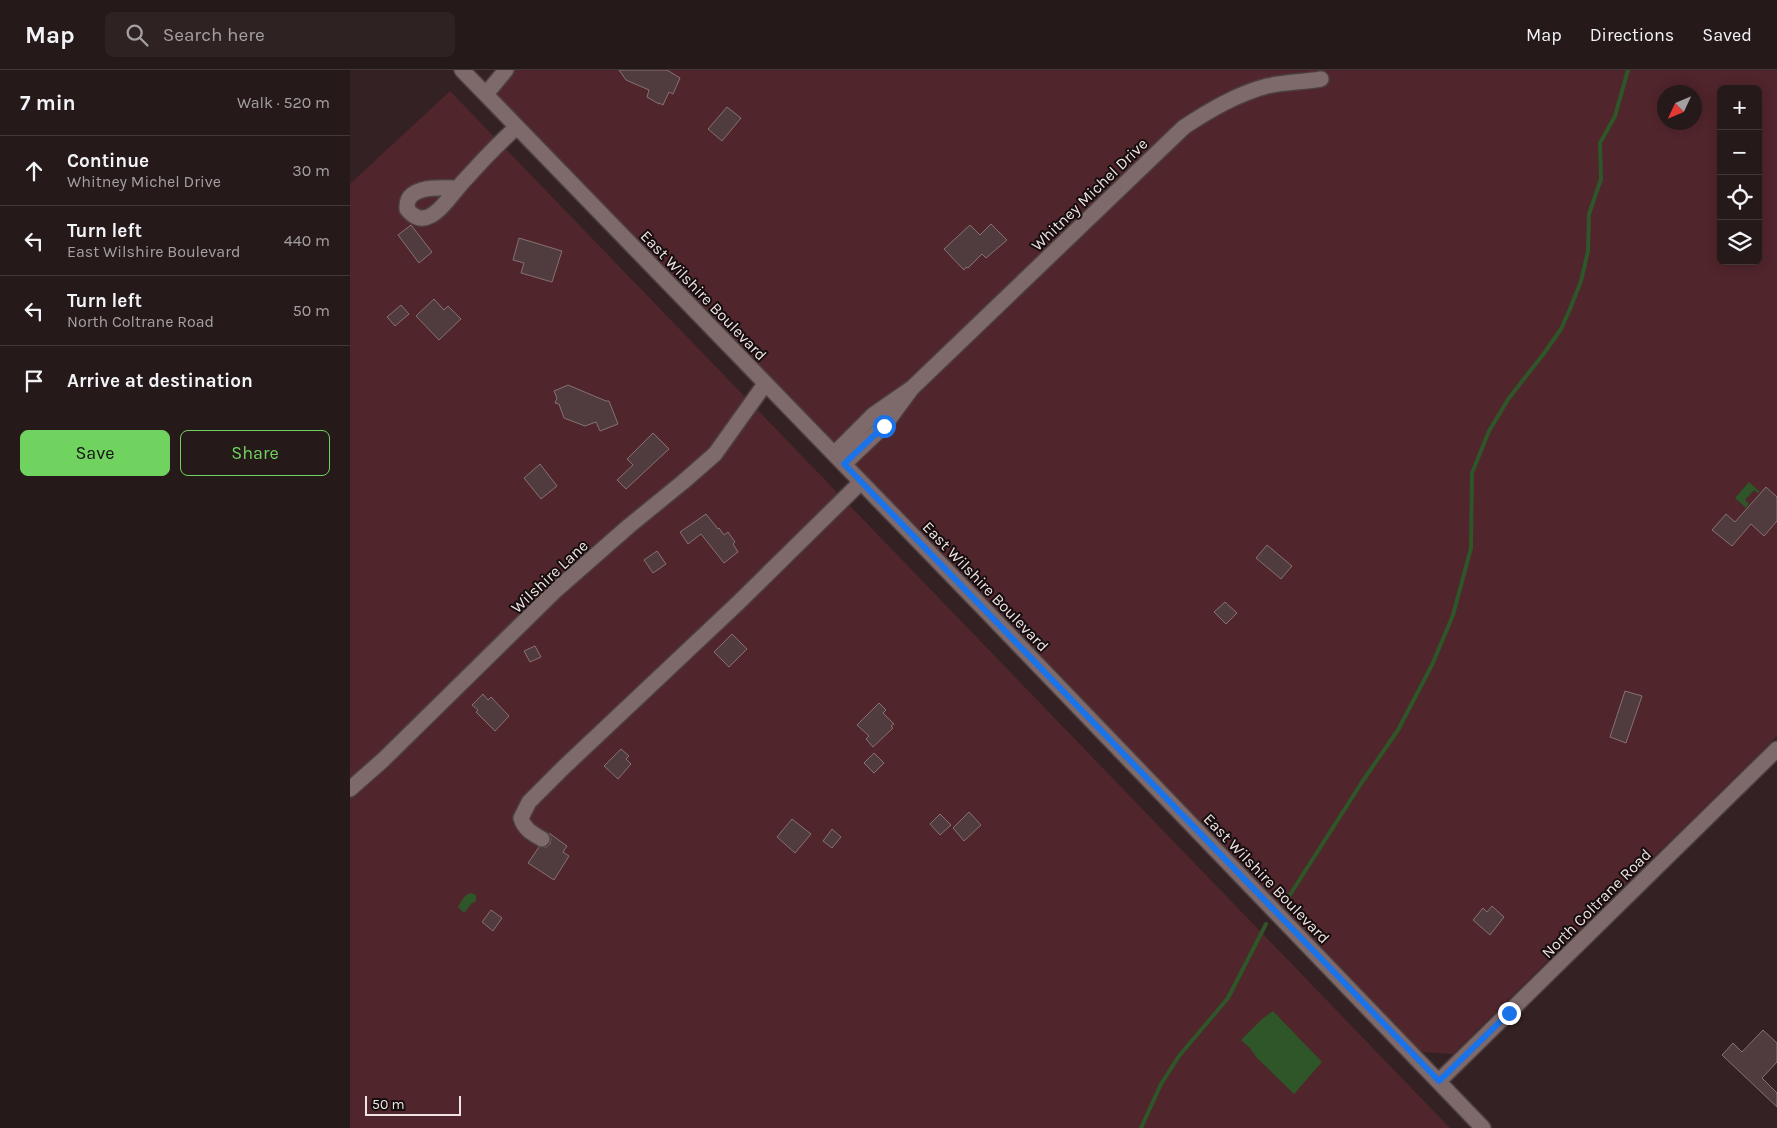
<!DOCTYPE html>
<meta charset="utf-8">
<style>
body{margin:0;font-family:Karla,sans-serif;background:#2e2223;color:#f1f3f6}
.controls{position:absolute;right:15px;top:15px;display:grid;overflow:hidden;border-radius:8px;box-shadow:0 2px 12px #0003}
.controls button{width:45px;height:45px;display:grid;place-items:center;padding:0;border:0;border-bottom:1px solid #423839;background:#26191a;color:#f1f3f6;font:25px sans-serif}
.compass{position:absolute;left:1307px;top:15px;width:45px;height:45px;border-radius:50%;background:#26191a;box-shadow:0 2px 12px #0003;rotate:226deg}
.scale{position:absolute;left:15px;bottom:12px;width:96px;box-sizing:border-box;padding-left:5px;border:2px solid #efe2e3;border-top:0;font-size:14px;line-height:18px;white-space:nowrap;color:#efe2e3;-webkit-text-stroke:4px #150d0e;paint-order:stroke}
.stop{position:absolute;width:15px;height:15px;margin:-11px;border:4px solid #1a73e8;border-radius:50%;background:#fff}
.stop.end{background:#1a73e8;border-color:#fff;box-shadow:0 1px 5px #0008}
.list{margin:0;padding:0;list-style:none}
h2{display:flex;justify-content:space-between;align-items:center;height:65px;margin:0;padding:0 20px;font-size:21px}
h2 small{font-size:16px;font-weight:400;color:#a4a0a2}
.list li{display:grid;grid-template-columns:32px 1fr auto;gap:15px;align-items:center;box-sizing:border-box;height:70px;padding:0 20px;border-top:1px solid #423839}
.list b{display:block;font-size:19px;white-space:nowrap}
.list p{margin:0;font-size:16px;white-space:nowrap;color:#a4a0a2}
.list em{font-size:16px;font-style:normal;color:#a4a0a2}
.actions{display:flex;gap:10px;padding:15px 20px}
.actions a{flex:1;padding:11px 0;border:1px solid #70d35f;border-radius:8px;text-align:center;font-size:18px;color:#70d35f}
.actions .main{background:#70d35f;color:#111}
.icon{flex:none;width:28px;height:28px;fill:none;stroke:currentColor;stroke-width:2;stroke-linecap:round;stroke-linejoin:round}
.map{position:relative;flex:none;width:1427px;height:1058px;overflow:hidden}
header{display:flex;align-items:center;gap:30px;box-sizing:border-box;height:70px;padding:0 25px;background:#26191a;border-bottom:1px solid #423839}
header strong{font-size:24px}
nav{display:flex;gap:28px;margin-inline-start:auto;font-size:18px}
.search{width:350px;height:45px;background:#2e2223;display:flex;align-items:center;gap:12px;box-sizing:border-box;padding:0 18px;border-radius:8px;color:#a4a0a2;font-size:19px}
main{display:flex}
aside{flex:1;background:#26191a}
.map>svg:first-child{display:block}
</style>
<header>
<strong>Map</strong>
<div class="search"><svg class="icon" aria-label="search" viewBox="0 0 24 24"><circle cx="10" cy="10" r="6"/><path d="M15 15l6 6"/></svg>Search here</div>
<nav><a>Map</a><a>Directions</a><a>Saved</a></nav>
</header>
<main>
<aside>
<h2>7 min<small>Walk · 520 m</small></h2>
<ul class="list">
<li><svg class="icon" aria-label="ahead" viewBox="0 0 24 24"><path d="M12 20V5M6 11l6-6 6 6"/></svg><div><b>Continue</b><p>Whitney Michel Drive</p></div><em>30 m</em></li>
<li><svg class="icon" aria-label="left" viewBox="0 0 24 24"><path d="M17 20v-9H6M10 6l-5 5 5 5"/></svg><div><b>Turn left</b><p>East Wilshire Boulevard</p></div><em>440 m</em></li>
<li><svg class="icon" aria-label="left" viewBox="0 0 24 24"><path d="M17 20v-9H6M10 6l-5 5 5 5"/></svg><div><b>Turn left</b><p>North Coltrane Road</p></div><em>50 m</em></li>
<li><svg class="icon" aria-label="arrive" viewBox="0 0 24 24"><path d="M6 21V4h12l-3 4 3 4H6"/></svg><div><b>Arrive at destination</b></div></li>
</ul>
<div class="actions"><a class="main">Save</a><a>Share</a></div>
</aside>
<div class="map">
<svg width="1427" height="1058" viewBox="0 0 1427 1058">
<rect width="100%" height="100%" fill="#332123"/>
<path fill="#50252b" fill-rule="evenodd" d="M148 0H1427V666L1103 984 1072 982 135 13ZM1371 19H1408V191H1371ZM1314 22H1344V52H1314Z
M100 21 1100 1058H0V114Z"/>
<path fill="#2e5628" d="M1399 412 1410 422 1408 423 1404 420 1395 430 1399 434 1396 438 1385 428Z
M121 823 126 825V831L121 834 115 842H113L108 837C111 831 115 824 121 823Z
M923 941 972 992 944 1024 907 988 899 977 891 970 912 949Z"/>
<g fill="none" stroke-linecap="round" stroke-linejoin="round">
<path stroke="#2e5628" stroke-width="4" d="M936 831 1012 712 1048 660 1082 595 1103 545 1121 478 1122 403 1139 361 1159 328 1195 282 1211 259 1220 239 1231 211 1238 181 1239 144 1251 109 1250 73 1265 46 1278 0
M791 1058 811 1014 829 986 878 928 916 854"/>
</g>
<path fill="#503c3e" stroke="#877173" d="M269 0H317L330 8 323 24 319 22 313 35 309 33V34L297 27 299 20 276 10Z
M377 37 391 48 372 71 358 59Z
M641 154 657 170 636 188 632 184 618 198 616 197 614 200 594 179 620 155 630 165Z
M61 155 82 182 69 193 48 165Z
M169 168 212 181 202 212 171 203 174 193 163 190Z
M84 229 94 240 98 236 111 249 89 270 66 246Z
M51 235 59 244 45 256 37 247Z
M218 315 256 331H259L268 354 250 361 246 352 235 356 214 348 209 334 205 333 207 328 204 321Z
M303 363 319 379 276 419 267 410 283 395 277 389Z
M190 394 207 416 191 429 174 408Z
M1416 417 1427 427V451L1414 466 1401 454 1382 476 1362 460 1376 444 1385 452Z
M356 444 368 459 369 458 374 465 378 462 385 472 383 474 388 482 374 493 351 464 338 474 330 462Z
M917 475 942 496 931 509 906 488Z
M307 481 316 494 303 503 294 490Z
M875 532 887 543 876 554 864 542Z
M382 564 397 579 379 597 364 582Z
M185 576 191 587 180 592 174 581Z
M1275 621 1292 626 1276 673 1260 667Z
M133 624 138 630 141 627 159 646 145 661 126 642 128 640 122 635Z
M529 633 536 640 533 643 544 654 541 656 543 658 523 677 516 669 519 666 507 655Z
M271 679 279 686 276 689 281 694 268 709 254 696Z
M524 683 534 693 524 703 514 693Z
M619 742 631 755 614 771 603 758Z
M590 744 601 755 590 765 580 754Z
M442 749 461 764 445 783 427 767Z
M482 759 491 767 482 778 473 771Z
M199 763 217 776 213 782 219 786 204 810 178 793 189 777H196L200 774 201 769Z
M1142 836 1154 847 1140 865 1123 850 1133 838 1137 842Z
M141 840 152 848 143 861 132 852Z
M1413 960 1427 973V992L1412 1008 1427 1023V1037L1372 985 1383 973 1392 982Z"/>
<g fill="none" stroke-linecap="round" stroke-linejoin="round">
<defs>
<path id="minor" d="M112 0 639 544 1133 1058
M136 24 156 0
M108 118C91 118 55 114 57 139 63 147 71 151 80 146 91 141 104 122 112 113 130 93 147 74 167 57
M562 318 834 57C860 40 887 24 917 16 935 12 954 12 971 9
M484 384 523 345 562 318 534 356 494 394
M0 719 33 690 206 520 279 456 333 412 365 384 415 314
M192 769C182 763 174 759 171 748L179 732 213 698 388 533 511 412
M1089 1011 1427 679"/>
</defs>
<use href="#minor" stroke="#4d3f40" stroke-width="18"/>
<use href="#minor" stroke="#7f6a6b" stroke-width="15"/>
</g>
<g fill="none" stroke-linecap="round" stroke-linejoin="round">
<path stroke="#1a73e8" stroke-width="6" d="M534 356 494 394 1089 1011 1159 943"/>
</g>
<g text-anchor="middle" stroke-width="4" stroke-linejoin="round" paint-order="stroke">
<g font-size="16" fill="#efe2e3" stroke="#150d0e">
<text transform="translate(739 124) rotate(-44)" y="6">Whitney Michel Drive</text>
<text transform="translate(354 225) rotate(46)" y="6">East Wilshire Boulevard</text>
<text transform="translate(199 506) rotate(-43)" y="6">Wilshire Lane</text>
<text transform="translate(636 516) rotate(46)" y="6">East Wilshire Boulevard</text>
<text transform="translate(917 808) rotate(46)" y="6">East Wilshire Boulevard</text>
<text transform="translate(1246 833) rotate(-45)" y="6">North Coltrane Road</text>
</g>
</g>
</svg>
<div class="controls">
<button>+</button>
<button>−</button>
<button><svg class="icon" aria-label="locate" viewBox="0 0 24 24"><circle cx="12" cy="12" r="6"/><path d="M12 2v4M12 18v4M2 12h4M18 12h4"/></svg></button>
<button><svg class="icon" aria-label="layers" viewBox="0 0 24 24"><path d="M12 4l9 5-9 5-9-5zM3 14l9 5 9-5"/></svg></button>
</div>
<svg class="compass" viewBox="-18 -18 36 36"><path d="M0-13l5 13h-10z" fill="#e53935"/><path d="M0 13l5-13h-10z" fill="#a4a0a2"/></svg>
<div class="scale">50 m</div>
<div class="stop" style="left:534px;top:356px"></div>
<div class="stop end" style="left:1159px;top:943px"></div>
</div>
</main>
